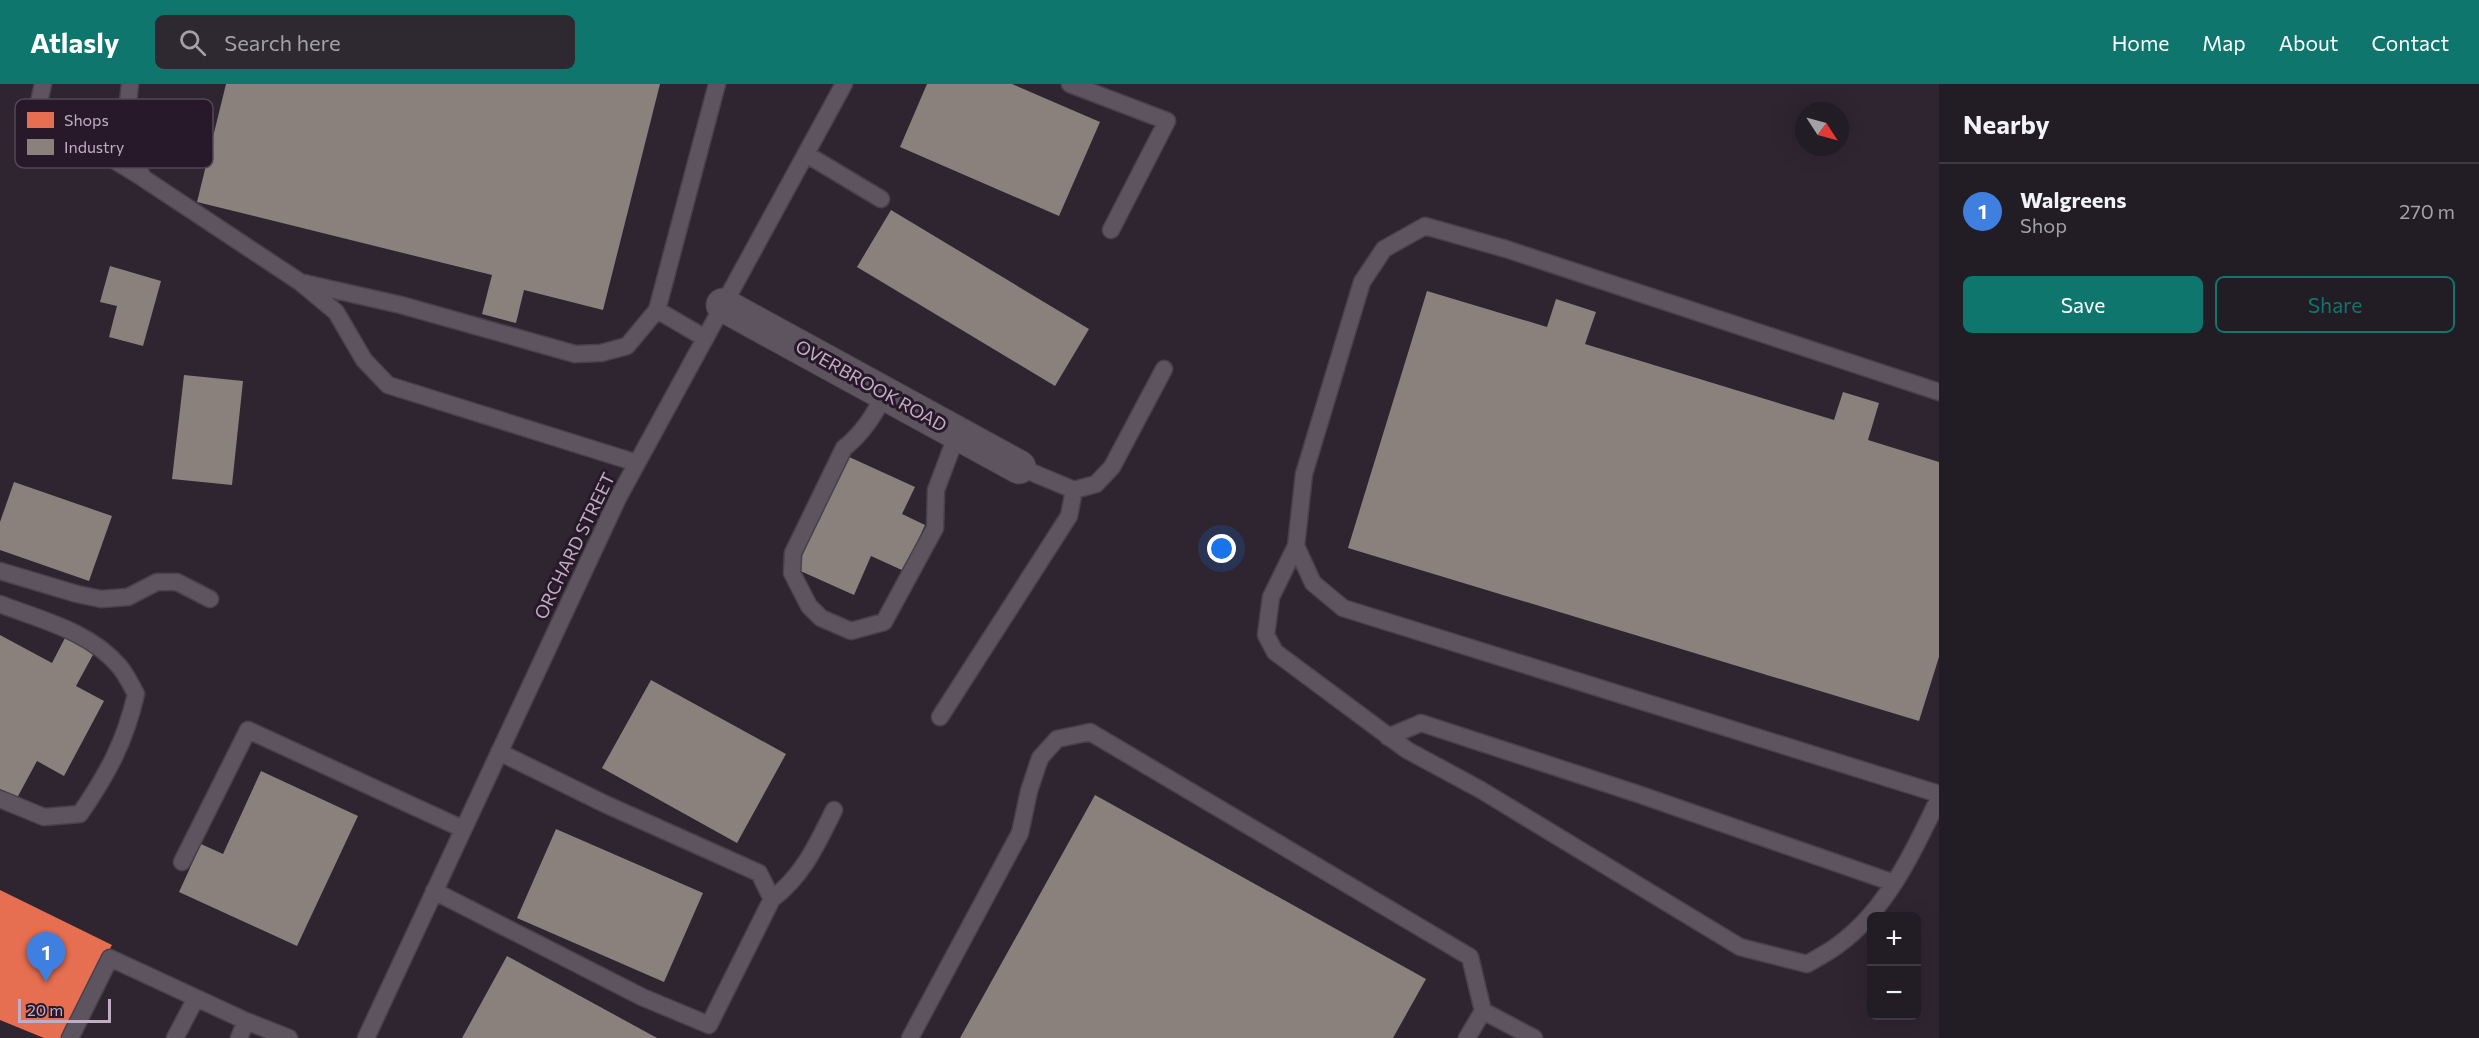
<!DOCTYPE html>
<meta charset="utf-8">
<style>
body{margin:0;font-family:Commissioner,sans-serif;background:#2e2931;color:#f1f3f6}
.controls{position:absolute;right:18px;bottom:18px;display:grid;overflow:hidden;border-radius:9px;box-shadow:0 6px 24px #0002}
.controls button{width:54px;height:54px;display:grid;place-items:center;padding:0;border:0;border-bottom:2px solid #3f3a41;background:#221c24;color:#f1f3f6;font:30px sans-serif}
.compass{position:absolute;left:1795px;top:18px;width:54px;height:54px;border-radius:50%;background:#221c24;box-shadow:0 6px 24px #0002;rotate:126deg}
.scale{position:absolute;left:18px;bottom:15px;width:93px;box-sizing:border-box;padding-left:6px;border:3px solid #c1adc3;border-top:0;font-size:16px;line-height:21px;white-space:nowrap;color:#c1adc3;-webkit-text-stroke:4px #28192a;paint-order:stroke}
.you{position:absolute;left:1222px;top:465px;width:21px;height:21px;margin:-15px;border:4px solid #fff;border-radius:50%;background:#1a73e8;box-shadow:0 0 0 9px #1a73e833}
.badge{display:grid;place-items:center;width:39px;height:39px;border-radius:50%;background:#0f766e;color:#fff;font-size:20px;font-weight:700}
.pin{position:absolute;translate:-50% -50px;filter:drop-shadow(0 2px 3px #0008)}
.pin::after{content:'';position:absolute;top:32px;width:21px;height:18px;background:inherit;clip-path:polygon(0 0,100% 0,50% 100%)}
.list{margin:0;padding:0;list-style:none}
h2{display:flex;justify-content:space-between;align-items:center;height:78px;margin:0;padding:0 24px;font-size:26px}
h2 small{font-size:20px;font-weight:400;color:#a2a1a6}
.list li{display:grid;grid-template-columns:39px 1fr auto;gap:18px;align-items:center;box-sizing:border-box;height:96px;padding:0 24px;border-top:2px solid #3f3a41}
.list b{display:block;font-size:22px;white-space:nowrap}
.list p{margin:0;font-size:20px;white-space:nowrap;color:#a2a1a6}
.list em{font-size:20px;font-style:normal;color:#a2a1a6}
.actions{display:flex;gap:12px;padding:18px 24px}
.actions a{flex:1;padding:14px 0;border:2px solid #0f766e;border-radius:9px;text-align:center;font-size:21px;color:#0f766e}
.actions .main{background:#0f766e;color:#fff}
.icon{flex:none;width:33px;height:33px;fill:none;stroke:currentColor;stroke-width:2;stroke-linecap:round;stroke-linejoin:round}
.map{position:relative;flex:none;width:1939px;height:954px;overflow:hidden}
header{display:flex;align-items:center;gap:36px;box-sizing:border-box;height:84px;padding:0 30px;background:#0f766e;color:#fff}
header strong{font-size:28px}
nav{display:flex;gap:33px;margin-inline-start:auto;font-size:21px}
.search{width:420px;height:54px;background:#2e2931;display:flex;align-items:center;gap:15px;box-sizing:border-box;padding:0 21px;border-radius:9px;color:#a2a1a6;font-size:22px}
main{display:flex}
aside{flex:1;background:#221c24}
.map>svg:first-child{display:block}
</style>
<header>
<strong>Atlasly</strong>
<div class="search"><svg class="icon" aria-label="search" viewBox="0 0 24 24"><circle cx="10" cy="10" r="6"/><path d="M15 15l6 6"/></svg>Search here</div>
<nav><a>Home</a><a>Map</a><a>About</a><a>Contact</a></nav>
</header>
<main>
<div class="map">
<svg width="1939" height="954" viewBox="0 0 1939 954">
<rect width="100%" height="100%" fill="#2e2530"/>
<path fill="#e76f51" d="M0 806 112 861 62 954H44L0 936Z"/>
<path fill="#8a817c" d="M226 0H660L603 226 524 206 516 239 482 230 492 191 197 118Z
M927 0H1012L1100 38 1059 132 900 63Z
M891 126 1089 245 1055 302 857 183Z
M110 182 161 197 143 262 109 253 117 222 100 218Z
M1427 207 1547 243 1556 215 1596 228 1585 260 1834 336 1843 308 1879 319 1868 356 1939 378V573L1919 637 1348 464Z
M184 291 243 297 232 401 172 395Z
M847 372 915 403 902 430 925 441 904 487 871 472 854 511 796 485Z
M14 398 112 432 89 497 0 466V438Z
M0 551 52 579 66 552 95 567 76 602 104 617 64 692 37 677 17 714 0 705Z
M651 596 786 670 737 759 602 684Z
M261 687 358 732 297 862 179 808 201 760 223 770Z
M1095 711 1426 895 1393 954H960Z
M556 745 703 809 664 898 517 834Z
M507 872 657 954H462Z"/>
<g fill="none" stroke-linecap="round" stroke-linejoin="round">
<defs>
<path id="lane" d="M43 0 39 18 72 50 143 94
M130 0 124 54 143 94 300 198 336 228 364 276 388 301 637 379
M1070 0 1167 37 1111 146
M806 70 881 115
M304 199 401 221 575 270 601 269 627 262 657 226
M705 254 657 226 717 0
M1939 308 1506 165 1425 142 1384 165 1362 198 1304 390 1296 462 1313 499 1343 524 1939 710
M885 310C874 331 863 349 844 364L793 469 792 489 809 522 821 534 851 547 884 538 935 444 936 406 957 350
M1019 383 1074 406 1096 400 1112 383 1164 285
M1296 462 1271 513 1266 551 1275 568 1407 666 1481 706 1740 863 1807 880C1817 874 1829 868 1838 861 1886 827 1915 765 1939 714
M0 487 77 510 101 515 128 513 157 498H177L210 515
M0 520C41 536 89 547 119 582 126 590 131 601 136 610 125 658 108 689 80 730L44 733 0 715
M940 633 1069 432 1074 406
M1388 653 1421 639 1638 710 1894 799
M182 778 248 646 463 745
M434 807 642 913 709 941 772 815 759 789 605 720 499 668
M772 815C803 792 817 760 834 726
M70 954 110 874 246 937
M175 954 196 914
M239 954 246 937 289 954
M366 954 618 414 844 0
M910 954 1020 749 1029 707 1040 674 1057 655 1090 648 1470 873 1483 927
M1467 954 1483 927 1534 954"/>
<path id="street" d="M723 221 1019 383"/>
</defs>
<use href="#lane" stroke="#48414a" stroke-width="19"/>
<use href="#street" stroke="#48414a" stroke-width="35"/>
<use href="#lane" stroke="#5d545f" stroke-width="16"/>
<use href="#street" stroke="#5d545f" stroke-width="33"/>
</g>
<g text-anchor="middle" stroke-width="6" stroke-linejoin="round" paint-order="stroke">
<g font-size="18" fill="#c1adc3" stroke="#28192a">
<text transform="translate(871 302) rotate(29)" y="6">OVERBROOK ROAD</text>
<text transform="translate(575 462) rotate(-64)" y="6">ORCHARD STREET</text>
</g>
</g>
<rect x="15" y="15" width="198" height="69" rx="9" fill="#28192a" stroke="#564558" stroke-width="1.5"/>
<rect x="27" y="28" width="27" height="16" fill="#e76f51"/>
<rect x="27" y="55" width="27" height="16" fill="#8a817c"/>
<g font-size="16" fill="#c1adc3">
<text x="64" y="42">Shops</text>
<text x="64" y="69">Industry</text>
</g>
</svg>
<div class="controls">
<button>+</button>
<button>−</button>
</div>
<svg class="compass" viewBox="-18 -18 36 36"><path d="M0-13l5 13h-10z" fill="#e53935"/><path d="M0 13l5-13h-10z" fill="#a2a1a6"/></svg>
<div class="scale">20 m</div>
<div class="you"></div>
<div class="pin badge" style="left:46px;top:898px;background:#3f7fe0">1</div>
</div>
<aside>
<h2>Nearby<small></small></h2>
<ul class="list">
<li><span class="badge" style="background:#3f7fe0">1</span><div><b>Walgreens</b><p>Shop</p></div><em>270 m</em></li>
</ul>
<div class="actions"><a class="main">Save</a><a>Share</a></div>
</aside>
</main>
